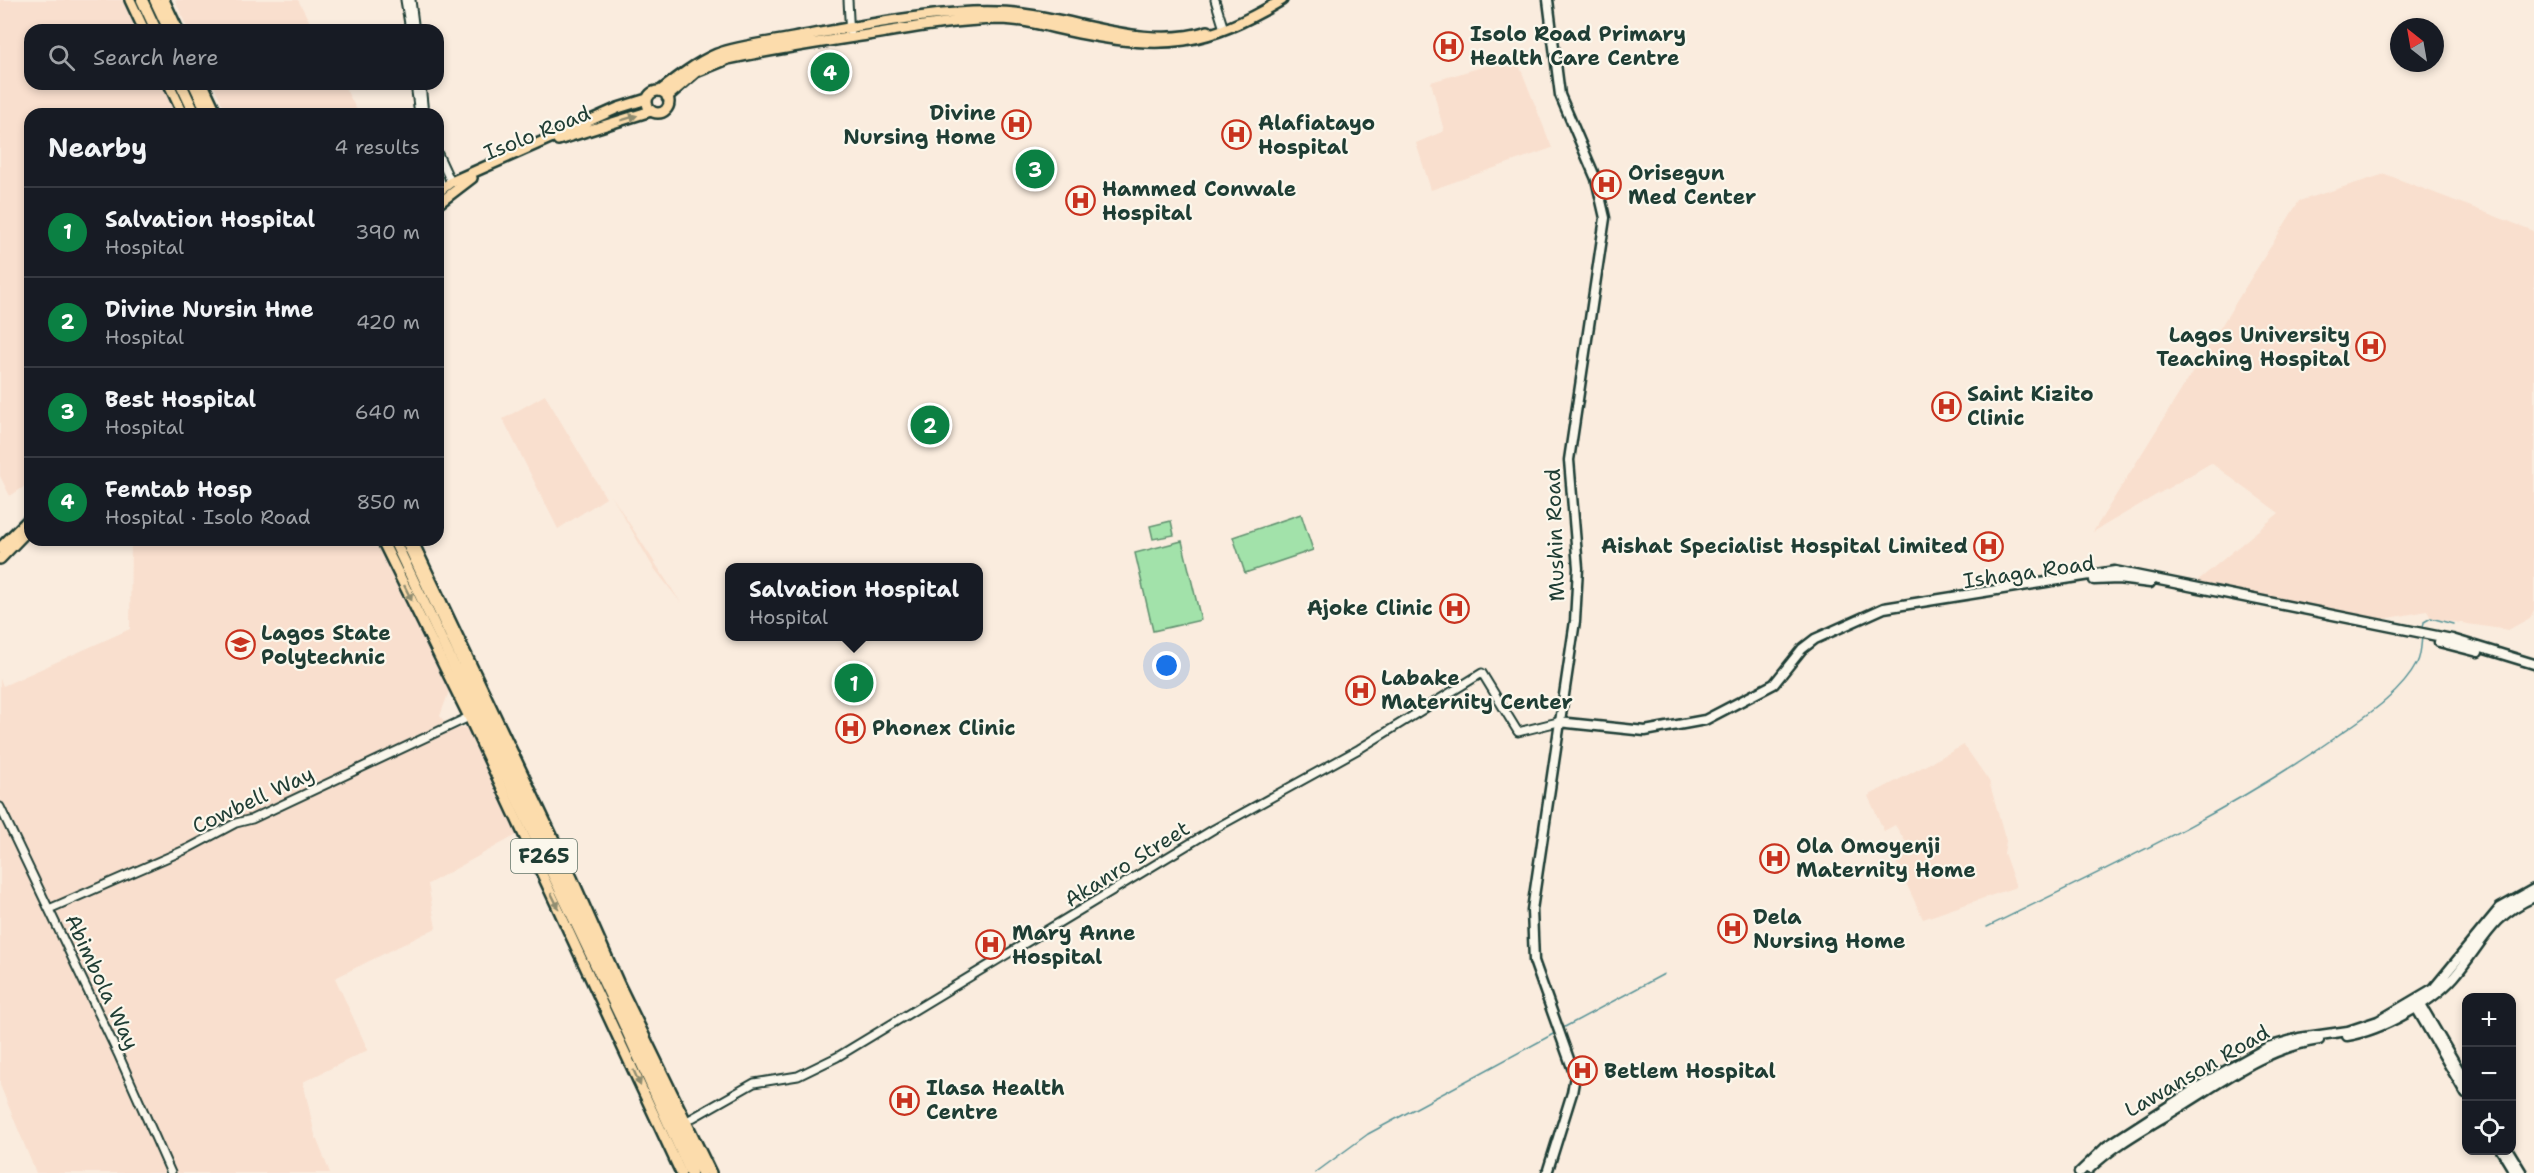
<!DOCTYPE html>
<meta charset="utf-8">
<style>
body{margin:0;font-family:"Shantell Sans",sans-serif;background:#20242c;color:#f1f3f6}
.controls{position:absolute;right:18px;bottom:18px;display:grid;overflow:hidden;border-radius:12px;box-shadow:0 3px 9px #0003}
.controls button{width:54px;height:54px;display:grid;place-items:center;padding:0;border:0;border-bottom:2px solid #363941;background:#171b24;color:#f1f3f6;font:30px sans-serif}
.compass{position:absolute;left:2390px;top:18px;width:54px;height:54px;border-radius:50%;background:#171b24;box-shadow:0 3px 9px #0003;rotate:329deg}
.you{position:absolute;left:1167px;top:666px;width:21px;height:21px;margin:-15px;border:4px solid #fff;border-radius:50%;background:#1a73e8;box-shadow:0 0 0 9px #1a73e833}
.badge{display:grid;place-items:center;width:39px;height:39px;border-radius:50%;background:#0b8043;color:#fff;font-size:20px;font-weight:700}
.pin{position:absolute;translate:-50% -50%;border:3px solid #fff;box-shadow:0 2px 6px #0006}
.popup{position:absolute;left:725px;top:563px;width:258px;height:78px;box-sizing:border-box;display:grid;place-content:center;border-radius:12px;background:#171b24;filter:drop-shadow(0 2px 4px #0005);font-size:20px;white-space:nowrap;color:#9ea1a6}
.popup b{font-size:22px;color:#f1f3f6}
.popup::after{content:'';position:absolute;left:50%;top:100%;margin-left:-12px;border:12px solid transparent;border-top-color:#171b24}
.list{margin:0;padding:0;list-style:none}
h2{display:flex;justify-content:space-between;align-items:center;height:78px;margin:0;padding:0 24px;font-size:26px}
h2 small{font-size:20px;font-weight:400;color:#9ea1a6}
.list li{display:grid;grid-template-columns:39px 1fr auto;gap:18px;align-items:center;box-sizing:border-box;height:90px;padding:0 24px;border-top:2px solid #363941}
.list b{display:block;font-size:22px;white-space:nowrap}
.list p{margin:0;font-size:20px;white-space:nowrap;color:#9ea1a6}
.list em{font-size:20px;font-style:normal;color:#9ea1a6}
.icon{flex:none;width:33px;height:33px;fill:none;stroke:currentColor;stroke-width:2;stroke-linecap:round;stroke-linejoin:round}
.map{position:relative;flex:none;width:2534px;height:1173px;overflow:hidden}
.search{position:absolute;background:#171b24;box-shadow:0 3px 9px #0003;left:24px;top:24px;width:420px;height:66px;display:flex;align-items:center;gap:15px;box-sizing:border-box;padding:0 21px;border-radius:18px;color:#9ea1a6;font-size:22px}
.panel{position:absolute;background:#171b24;box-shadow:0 3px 9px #0003;left:24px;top:108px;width:420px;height:438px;border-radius:18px}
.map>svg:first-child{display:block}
</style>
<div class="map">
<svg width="2534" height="1173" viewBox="0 0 2534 1173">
<rect width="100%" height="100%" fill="#faecde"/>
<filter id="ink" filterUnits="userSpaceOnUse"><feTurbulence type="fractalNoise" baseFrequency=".0167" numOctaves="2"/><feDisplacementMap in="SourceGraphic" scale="12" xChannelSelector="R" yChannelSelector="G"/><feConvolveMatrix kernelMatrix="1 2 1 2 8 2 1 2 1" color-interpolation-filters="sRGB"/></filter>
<g filter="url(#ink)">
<path fill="#f9dfce" d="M0 0H131L144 30H30V84H168L182 114H30V483L10 496 0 476Z
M175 0H298L314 30H188Z
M1516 57 1552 148 1431 190 1416 143 1444 131 1431 82Z
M213 84H343L359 114H227Z
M2385 174 2534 231V610L2530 618 2508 630 2441 620 2431 618 2427 611 2384 619 2312 608 2196 582 2279 513 2211 463 2093 532 2299 201Z
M545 395 606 498 558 529 503 419Z
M611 495 681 603 653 567Z
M131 540H386L429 627 449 691 440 716 451 730 467 727 524 831 428 884 436 928 335 978 368 1050 303 1082 315 1135 330 1173H36L0 1085V679L3 686 130 629Z
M1964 745 1989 781 2006 841 2004 853 2016 887 1923 919 1896 862 1912 852 1895 825 1884 831 1868 796Z"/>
<path fill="#a2e2aa" stroke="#60906f" stroke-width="1.5" d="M1301 514 1313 550 1245 573 1233 537Z
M1171 521 1174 535 1153 539 1150 526Z
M1182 541 1201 620 1153 631 1135 553Z"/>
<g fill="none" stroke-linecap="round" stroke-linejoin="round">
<path stroke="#579397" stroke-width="1.5" d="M2423 629 2424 622 2431 618 2453 624
M1987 927C2107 868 2228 813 2337 736 2366 716 2401 694 2417 663 2421 656 2421 645 2422 636
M1561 1029 1664 974
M1315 1173 1368 1134 1555 1033"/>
<defs>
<path id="tertiary" d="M405 0 410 30
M411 0 414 24
M848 0 850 37
M1215 0 1223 26
M415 84 419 114
M421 84 424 114
M438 154 451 182
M438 173 442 186
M0 807 119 1056 171 1173
M49 909 187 849 236 823 252 819 469 717
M687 1121 754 1083 798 1076 837 1057 1214 829 1359 749 1482 673 1518 732 1558 722"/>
<path id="secondary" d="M2094 580 2118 579 2150 583
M2439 642 2478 652
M1558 722 1645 731 1705 720 1774 684 1802 649 1815 639 1884 608 2115 571 2452 639 2534 664
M2418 1000 2466 1082
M2414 1004 2466 1094
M2347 1036C2381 1031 2431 1003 2454 977 2483 943 2490 916 2534 897
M2501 1150 2515 1173
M2508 1150 2522 1173
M2089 1169C2113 1146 2144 1129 2172 1112 2219 1084 2264 1048 2319 1040
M1547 1173 1572 1093 1575 1076 1534 961 1532 910 1575 621 1578 568 1569 460 1605 218 1596 179 1560 95 1548 0
M2079 1173 2107 1146 2209 1080 2268 1047 2299 1038 2348 1031 2378 1021 2434 988 2500 908 2534 889"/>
<path id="primary" d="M130 0 144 30
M164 0 178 30
M169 84 183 114
M203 84 217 114
M660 91C678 77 696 63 717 54 741 45 768 43 793 38 859 26 957 5 1023 14 1082 21 1149 50 1208 31
M647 102a11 11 0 1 1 22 0a11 11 0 1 1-22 0Z
M667 97 696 72 728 59C774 49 821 42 867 35 911 28 954 20 998 19 1026 19 1052 28 1079 33 1166 50 1205 46 1282 0
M558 140 651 111
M438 192 451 182 618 108 647 99
M438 204 472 178
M382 540 469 717 681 1173
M412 540 573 880 619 984 711 1173
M0 548 30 518
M0 559 30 528"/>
<path id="motorway" d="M142 0 156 30
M155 0 169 30
M181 84 195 114
M194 84 208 114
M394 540 622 1020 691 1173
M406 540 702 1173"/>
</defs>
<use href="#tertiary" stroke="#1f3d34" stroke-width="11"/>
<use href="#secondary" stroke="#1f3d34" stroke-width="13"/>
<use href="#primary" stroke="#1f3d34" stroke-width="14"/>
<use href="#motorway" stroke="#1f3d34" stroke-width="15"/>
<use href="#tertiary" stroke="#fbf7ec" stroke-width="7"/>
<use href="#secondary" stroke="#fbf7ec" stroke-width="8"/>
<use href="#primary" stroke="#fcdcac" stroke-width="9"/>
<use href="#motorway" stroke="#fcdcac" stroke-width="10"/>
</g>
<defs><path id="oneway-solid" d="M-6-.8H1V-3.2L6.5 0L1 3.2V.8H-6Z" transform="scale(1.5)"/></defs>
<g fill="#8e8c70">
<use href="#oneway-solid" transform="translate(629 118) rotate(-17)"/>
<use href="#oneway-solid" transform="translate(408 593) rotate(64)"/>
<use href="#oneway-solid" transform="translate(555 901) rotate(64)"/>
<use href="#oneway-solid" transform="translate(637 1078) rotate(66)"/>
</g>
</g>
<defs>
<symbol id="hospital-ring" viewBox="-11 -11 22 22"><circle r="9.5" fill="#fbf7ec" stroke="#c8321e" stroke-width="1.5"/><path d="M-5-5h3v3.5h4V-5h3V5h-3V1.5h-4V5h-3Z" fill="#c8321e"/></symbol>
<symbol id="university-ring" viewBox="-11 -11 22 22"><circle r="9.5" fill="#fbf7ec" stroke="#c8321e" stroke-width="1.5"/><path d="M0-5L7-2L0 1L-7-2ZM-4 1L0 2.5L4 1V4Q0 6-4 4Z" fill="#c8321e"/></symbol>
</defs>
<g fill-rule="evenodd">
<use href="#hospital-ring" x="1432" y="30" width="33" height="33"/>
<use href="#hospital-ring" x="1000" y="108" width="33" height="33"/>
<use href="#hospital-ring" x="1220" y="118" width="33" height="33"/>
<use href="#hospital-ring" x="1590" y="168" width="33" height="33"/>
<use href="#hospital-ring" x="1064" y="184" width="33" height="33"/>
<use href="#hospital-ring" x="2354" y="330" width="33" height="33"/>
<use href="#hospital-ring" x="1930" y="390" width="33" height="33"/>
<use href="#hospital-ring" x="1972" y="530" width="33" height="33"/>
<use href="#hospital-ring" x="1438" y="592" width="33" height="33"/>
<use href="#university-ring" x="224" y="628" width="33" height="33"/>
<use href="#hospital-ring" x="1344" y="674" width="33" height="33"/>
<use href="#hospital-ring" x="834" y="712" width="33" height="33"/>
<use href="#hospital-ring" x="1758" y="842" width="33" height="33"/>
<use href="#hospital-ring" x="1716" y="912" width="33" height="33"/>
<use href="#hospital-ring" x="974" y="928" width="33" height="33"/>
<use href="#hospital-ring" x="1566" y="1054" width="33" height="33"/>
<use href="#hospital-ring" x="888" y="1084" width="33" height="33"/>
</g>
<g text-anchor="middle" stroke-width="4.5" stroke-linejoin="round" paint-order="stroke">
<rect fill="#fbf7ec" stroke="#61756b" stroke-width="1.5" x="511" y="839" width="66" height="34" rx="4.5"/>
<g font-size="20" font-weight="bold" fill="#1f3d34">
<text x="544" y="863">F265</text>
</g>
<g font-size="21" font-weight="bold" fill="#1f3d34" stroke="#fbf7ec" text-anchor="start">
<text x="1470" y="41">Isolo Road Primary<tspan x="1470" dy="24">Health Care Centre</tspan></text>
<text x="996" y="120" text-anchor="end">Divine<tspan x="996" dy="24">Nursing Home</tspan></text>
<text x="1258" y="130">Alafiatayo<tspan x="1258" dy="24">Hospital</tspan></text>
<text x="1628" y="180">Orisegun<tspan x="1628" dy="24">Med Center</tspan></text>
<text x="1102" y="196">Hammed Conwale<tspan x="1102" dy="24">Hospital</tspan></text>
<text x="2350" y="342" text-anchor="end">Lagos University<tspan x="2350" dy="24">Teaching Hospital</tspan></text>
<text x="1967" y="401">Saint Kizito<tspan x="1967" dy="24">Clinic</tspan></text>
<text x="1968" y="553" text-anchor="end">Aishat Specialist Hospital Limited</text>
<text x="1433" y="615" text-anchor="end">Ajoke Clinic</text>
<text x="261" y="640">Lagos State<tspan x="261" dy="24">Polytechnic</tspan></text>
<text x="1381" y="685">Labake<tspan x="1381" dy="24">Maternity Center</tspan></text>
<text x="872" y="735">Phonex Clinic</text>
<text x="1796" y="853">Ola Omoyenji<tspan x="1796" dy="24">Maternity Home</tspan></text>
<text x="1753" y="924">Dela<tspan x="1753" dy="24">Nursing Home</tspan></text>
<text x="1012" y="940">Mary Anne<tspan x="1012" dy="24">Hospital</tspan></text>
<text x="1604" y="1078">Betlem Hospital</text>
<text x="926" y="1095">Ilasa Health<tspan x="926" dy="24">Centre</tspan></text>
</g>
<g font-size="21" fill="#1f3d34" stroke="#fbf7ec">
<text transform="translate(537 133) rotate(-22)" y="7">Isolo Road</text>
<text transform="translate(1555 535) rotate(-92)" y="7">Mushin Road</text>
<text transform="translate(2029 572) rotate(-8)" y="7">Ishaga Road</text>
<text transform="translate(253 800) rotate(-25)" y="7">Cowbell Way</text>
<text transform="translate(1127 864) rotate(-32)" y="7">Akanro Street</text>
<text transform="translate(102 982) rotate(65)" y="7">Abimbola Way</text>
<text transform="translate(2197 1071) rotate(-30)" y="7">Lawanson Road</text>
</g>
</g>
</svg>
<div class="controls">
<button>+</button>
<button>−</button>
<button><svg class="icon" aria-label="locate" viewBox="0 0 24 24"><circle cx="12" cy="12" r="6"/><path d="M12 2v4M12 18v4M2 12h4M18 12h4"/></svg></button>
</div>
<svg class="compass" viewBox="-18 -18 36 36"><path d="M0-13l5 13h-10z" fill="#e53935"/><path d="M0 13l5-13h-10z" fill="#9ea1a6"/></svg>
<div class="you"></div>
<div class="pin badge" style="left:854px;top:683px">1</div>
<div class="popup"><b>Salvation Hospital</b>Hospital</div>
<div class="pin badge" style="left:930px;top:425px">2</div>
<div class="pin badge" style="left:1035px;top:169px">3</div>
<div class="pin badge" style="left:830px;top:72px">4</div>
<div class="search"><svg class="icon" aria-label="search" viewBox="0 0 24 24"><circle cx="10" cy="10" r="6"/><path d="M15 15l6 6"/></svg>Search here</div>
<section class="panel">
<h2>Nearby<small>4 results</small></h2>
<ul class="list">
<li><span class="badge">1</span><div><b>Salvation Hospital</b><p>Hospital</p></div><em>390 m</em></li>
<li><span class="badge">2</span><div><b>Divine Nursin Hme</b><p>Hospital</p></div><em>420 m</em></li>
<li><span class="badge">3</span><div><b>Best Hospital</b><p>Hospital</p></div><em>640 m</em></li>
<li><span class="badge">4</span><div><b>Femtab Hosp</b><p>Hospital · Isolo Road</p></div><em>850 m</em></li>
</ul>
</section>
</div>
